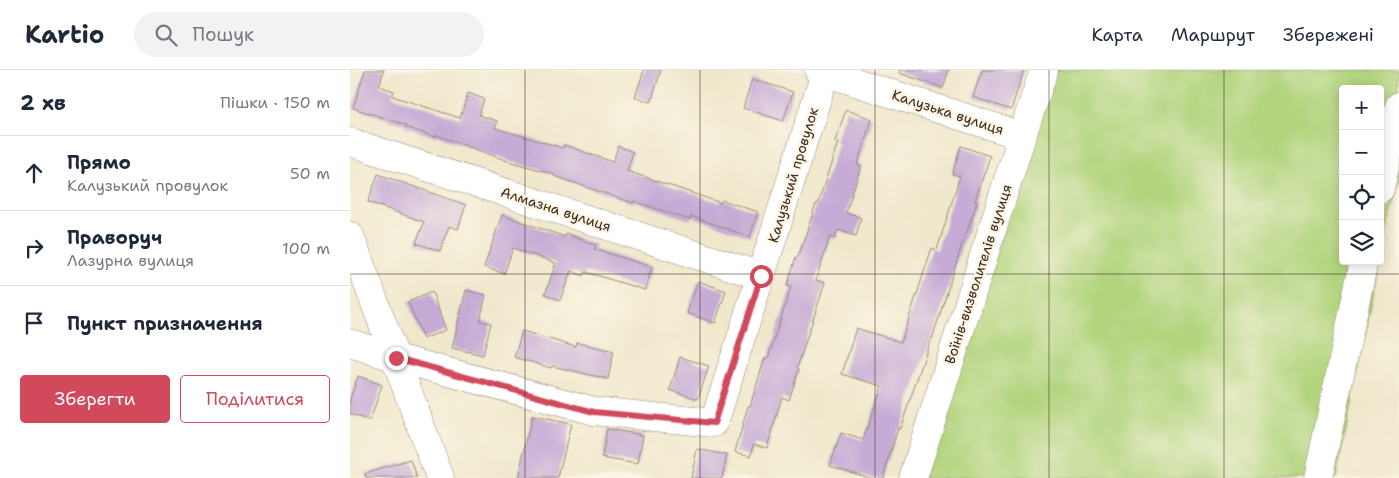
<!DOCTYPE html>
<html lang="uk">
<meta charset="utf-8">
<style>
body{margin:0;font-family:"Shantell Sans",sans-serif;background:#f2f2f3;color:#1f2937}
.controls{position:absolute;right:15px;top:15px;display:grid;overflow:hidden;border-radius:5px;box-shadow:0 2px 12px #0003}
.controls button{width:45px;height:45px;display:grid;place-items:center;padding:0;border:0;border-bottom:1px solid #e0e1e3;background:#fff;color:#1f2937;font:25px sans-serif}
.stop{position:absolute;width:15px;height:15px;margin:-11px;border:4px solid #d1495b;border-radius:50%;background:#fff}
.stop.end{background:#d1495b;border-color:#fff;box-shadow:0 1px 5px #0008}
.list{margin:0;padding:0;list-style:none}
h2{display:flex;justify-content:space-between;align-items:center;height:65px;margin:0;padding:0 20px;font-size:21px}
h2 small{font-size:16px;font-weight:400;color:#747a83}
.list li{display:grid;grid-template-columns:32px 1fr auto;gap:15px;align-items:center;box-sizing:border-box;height:75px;padding:0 20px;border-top:1px solid #e0e1e3}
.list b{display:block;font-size:19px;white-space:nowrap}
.list p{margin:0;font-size:16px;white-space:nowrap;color:#747a83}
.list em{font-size:16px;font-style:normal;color:#747a83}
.actions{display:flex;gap:10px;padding:15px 20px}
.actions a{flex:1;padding:11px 0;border:1px solid #d1495b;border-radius:5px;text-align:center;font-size:18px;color:#d1495b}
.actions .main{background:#d1495b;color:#fff}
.icon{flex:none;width:28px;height:28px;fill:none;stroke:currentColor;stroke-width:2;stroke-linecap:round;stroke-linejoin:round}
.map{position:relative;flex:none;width:1049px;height:408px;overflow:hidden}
header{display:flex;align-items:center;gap:30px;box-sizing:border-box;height:70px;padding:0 25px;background:#fff;border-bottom:1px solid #e0e1e3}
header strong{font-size:24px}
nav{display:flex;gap:28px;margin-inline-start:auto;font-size:18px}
.search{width:350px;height:45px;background:#f2f2f3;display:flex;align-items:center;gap:12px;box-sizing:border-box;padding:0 18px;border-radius:28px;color:#747a83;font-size:19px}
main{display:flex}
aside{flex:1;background:#fff}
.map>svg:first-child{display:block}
</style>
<header>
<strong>Kartio</strong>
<div class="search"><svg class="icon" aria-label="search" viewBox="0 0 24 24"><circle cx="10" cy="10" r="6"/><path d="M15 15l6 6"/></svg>Пошук</div>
<nav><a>Карта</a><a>Маршрут</a><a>Збережені</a></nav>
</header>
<main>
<aside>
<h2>2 хв<small>Пішки · 150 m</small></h2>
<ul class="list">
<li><svg class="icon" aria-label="ahead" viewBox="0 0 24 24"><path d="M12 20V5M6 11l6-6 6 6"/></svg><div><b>Прямо</b><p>Калузький провулок</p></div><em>50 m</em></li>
<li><svg class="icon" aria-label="right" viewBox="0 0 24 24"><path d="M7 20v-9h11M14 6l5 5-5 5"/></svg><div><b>Праворуч</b><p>Лазурна вулиця</p></div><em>100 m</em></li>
<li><svg class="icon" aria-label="arrive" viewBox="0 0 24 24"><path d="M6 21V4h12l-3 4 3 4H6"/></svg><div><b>Пункт призначення</b></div></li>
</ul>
<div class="actions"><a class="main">Зберегти</a><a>Поділитися</a></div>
</aside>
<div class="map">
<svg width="1049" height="408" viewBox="0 0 1049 408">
<rect width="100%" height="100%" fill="#fcf5e5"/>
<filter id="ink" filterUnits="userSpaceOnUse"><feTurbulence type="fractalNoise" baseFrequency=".02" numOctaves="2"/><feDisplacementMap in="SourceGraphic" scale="10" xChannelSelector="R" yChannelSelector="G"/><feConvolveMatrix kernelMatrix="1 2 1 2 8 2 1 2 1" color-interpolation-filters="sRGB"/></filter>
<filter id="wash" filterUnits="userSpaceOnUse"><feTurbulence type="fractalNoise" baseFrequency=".0096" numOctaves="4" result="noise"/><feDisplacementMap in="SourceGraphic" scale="20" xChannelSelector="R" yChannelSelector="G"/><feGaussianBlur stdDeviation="1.12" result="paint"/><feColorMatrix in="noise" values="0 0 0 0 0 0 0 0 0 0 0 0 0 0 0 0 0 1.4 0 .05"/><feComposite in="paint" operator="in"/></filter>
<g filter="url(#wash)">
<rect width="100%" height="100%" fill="#f0e8cc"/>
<path fill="#b1d47d" stroke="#767f4e" d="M694 0H1049V107L1030 189V19H993V191H1030L986 408H563Z"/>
<g id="blocks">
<path fill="#c5abd6" d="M15 0H34L29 16 44 21 42 26 110 48 118 23 134 29 129 45 147 51 145 58 213 78 214 75 263 92 268 76 283 82 277 101 371 133 372 130 408 142 400 167 341 146 340 150 284 131 283 133 204 106V104L158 91 86 65 85 67 55 57 56 55 3 38Z
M294 0H311L301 32 285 27Z
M550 0H599L593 18 549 3Z
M632 0H674L661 40 623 27Z
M402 9 443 22 433 51 393 38Z
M496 40 522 49 507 95 511 96 496 143 511 148 506 166 488 160 485 169 480 167 466 210 475 213 447 298 449 299 439 330 432 327 417 378 404 374 401 386 385 382 398 336H400L415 288H418L441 217 437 216 446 187H448L466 134H468L488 72 485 71Z
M611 76 640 86 625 131 627 132 617 162H616L582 269 581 268 550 359 548 358 533 408H522L480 395 491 363 513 370 532 316 492 304 506 258 551 272 582 178 587 180 610 106 602 104Z
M28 104 116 135 108 159 99 156 90 181 66 173 74 152 18 132Z
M152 145 215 167 216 164 246 175 244 179 302 197 295 220 236 202 234 206 221 201 210 230 195 224 206 193 163 178 154 204 134 197Z
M348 211 376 221 365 253 337 243Z
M116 220 136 225 130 251 141 253 133 285 102 278Z
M82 222 96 260 73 269 58 232Z
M172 261 226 277 227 273 264 281 258 309 202 296 201 298 164 287Z
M330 287 359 296 348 329 320 320Z
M8 306 32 315 20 351 0 344V329Z
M182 346 221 354 208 408H168Z
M257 359 293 365 288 394 252 388Z
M347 379 377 385 372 408H341Z
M61 390 67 408H16L15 404Z"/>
</g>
</g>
<g filter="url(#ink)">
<use href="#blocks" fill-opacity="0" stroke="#968975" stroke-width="1"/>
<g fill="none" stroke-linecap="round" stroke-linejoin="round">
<defs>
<path id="minor" d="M468 0 672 66
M0 72 411 206
M1030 119 1049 36
M0 166 90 408
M0 273 46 288 244 341 364 353 476 0
M563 408 672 66 694 0
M968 408 1014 191"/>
</defs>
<use href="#minor" stroke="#968975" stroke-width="29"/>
<use href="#minor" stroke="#fff" stroke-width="28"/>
</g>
</g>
<g fill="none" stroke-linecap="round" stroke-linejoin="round" filter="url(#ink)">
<path stroke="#d1495b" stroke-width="6" d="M46 288 244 342 364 353 411 206"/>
</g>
<path fill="none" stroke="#3b2a1e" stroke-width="1" stroke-opacity="0.55" d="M175 0V408M350 0V408M525 0V408M699 0V408M874 0V408M0 204H1049"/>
<g text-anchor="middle" stroke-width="5" stroke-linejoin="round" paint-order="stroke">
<g font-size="14" fill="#3b2a1e" stroke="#fcf5e5">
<text transform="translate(598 42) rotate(18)" y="5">Калузька вулиця</text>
<text transform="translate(443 105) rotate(-73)" y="5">Калузький провулок</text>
<text transform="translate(206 139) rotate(18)" y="5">Алмазна вулиця</text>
<text transform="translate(628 204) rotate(-72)" y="5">Воїнів-визволителів вулиця</text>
</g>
</g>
</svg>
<div class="controls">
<button>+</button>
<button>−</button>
<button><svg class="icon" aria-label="locate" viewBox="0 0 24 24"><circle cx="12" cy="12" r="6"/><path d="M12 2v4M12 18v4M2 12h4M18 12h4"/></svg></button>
<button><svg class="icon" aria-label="layers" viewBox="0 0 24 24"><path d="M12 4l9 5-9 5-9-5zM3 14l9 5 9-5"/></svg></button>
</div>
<div class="stop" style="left:411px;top:206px"></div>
<div class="stop end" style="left:46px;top:288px"></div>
</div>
</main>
